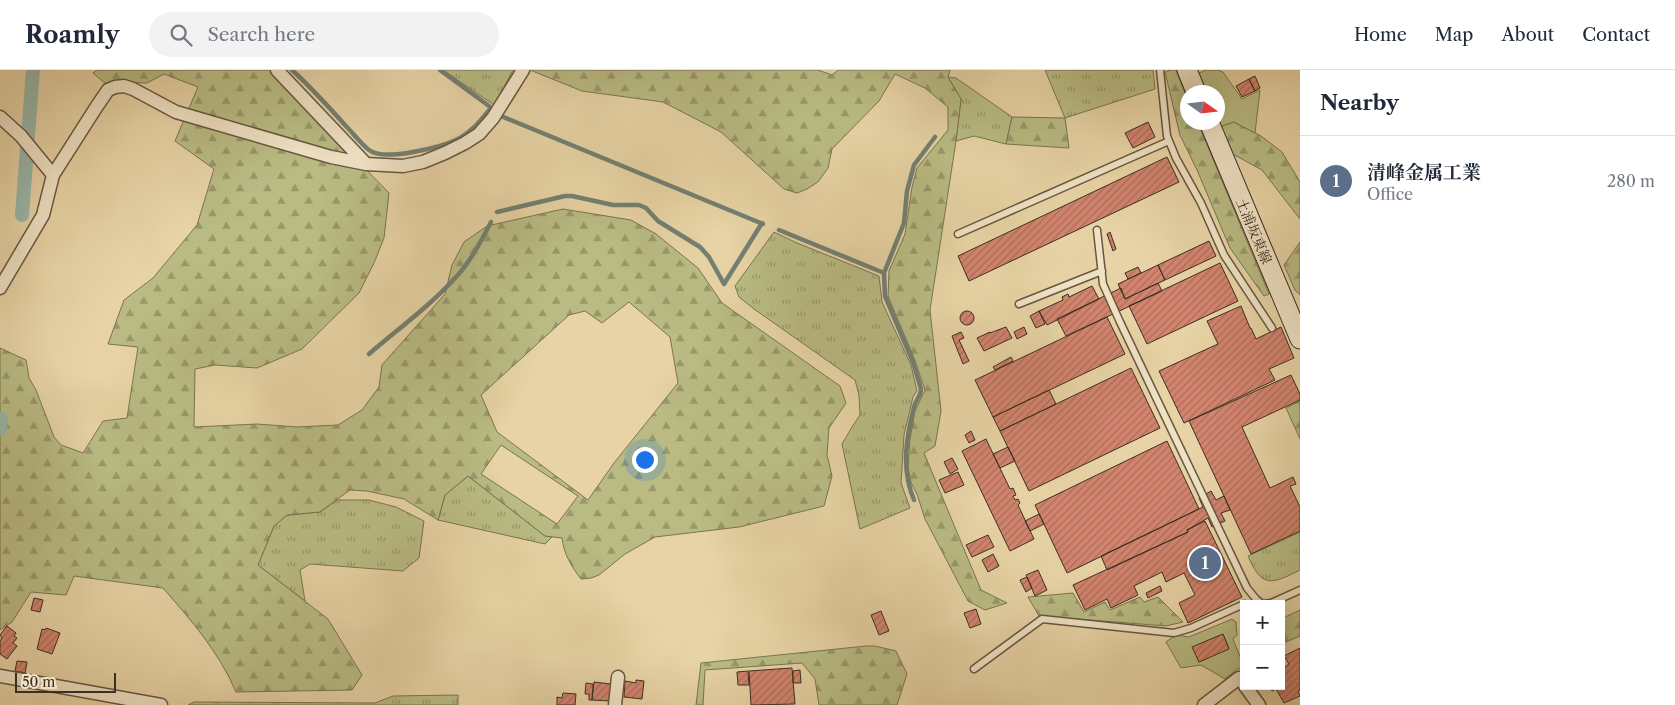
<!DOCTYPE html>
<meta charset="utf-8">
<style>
body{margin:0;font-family:"Libre Caslon Text","Noto Serif JP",serif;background:#f2f2f3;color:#1f2937}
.controls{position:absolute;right:15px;bottom:15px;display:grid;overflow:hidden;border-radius:0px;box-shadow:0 5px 20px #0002}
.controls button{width:45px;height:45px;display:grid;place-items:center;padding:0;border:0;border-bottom:1px solid #e0e1e3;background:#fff;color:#1f2937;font:25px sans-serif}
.compass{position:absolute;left:1180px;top:15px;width:45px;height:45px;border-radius:50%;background:#fff;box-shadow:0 5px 20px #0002;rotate:104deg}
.scale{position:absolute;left:15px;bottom:12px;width:101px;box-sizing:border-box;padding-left:5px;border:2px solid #3c2e20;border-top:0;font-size:14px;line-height:18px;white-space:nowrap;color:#3c2e20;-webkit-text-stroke:4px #efe2c4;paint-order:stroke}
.you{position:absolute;left:644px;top:389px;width:18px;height:18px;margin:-12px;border:4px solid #fff;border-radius:50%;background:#1a73e8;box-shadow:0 0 0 8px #1a73e833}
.badge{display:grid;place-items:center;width:32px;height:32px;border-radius:50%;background:#8f2418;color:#fff;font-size:16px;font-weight:700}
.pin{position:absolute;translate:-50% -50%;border:2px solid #fff;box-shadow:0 1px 5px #0006}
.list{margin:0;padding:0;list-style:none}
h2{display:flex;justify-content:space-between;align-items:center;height:65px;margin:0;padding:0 20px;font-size:21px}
h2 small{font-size:16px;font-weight:400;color:#747a83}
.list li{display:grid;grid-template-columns:32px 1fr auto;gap:15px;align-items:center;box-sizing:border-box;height:90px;padding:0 20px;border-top:1px solid #e0e1e3}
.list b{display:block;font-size:19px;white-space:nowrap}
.list p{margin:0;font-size:16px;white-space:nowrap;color:#747a83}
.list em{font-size:16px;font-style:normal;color:#747a83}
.icon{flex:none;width:28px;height:28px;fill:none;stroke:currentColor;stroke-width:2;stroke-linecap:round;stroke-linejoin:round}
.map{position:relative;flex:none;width:1300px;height:635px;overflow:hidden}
header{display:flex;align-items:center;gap:30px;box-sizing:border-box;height:70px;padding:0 25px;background:#fff;border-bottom:1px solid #e0e1e3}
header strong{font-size:24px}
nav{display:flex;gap:28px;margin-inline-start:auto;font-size:18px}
.search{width:350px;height:45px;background:#f2f2f3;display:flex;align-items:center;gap:12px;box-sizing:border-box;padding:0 18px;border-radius:28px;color:#747a83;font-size:19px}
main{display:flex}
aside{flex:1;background:#fff}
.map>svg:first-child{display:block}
</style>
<header>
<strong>Roamly</strong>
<div class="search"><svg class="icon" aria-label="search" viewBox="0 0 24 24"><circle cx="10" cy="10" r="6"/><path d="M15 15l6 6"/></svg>Search here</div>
<nav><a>Home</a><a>Map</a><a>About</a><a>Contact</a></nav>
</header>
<main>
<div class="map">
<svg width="1300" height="635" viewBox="0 0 1300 635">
<defs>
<pattern id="grass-tufts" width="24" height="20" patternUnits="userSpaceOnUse" patternTransform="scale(1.25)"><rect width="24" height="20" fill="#b9bb83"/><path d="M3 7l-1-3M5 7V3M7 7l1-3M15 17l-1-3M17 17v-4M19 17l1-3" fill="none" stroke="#98986b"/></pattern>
<pattern id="forest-firs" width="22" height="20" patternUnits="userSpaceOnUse" patternTransform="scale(1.25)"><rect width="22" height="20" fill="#b9bb83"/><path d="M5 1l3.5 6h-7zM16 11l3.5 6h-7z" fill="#98986b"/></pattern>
<pattern id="building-hatch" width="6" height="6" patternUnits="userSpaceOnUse" patternTransform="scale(1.25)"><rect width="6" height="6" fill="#d2846e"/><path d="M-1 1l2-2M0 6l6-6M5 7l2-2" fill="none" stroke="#ac6c5a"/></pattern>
</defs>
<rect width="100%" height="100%" fill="#e7d3a5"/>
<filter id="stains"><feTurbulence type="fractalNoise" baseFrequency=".004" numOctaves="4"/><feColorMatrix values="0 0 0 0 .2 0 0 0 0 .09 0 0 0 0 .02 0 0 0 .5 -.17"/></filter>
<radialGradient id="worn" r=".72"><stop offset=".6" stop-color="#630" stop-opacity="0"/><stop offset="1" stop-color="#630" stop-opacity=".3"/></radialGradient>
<path fill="url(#grass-tufts)" stroke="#7a7452" d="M443 0H513L494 35Z
M1045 0H1153L1155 19 1065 48Z
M948 7 956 8 1012 47 1006 74 974 66 956 71 961 29Z
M774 162 797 173 879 206 882 232 911 295 917 321 913 327 904 365 901 413 910 438 860 459 842 374 852 357 860 345 859 325 855 310 754 239 739 227 735 216Z
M468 406 545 466 552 467 545 474 438 450 445 425Z
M337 430H369L396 437 424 451 419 488 403 501 310 494 300 500 305 531 258 495 274 456 287 445 320 442Z
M1300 462V500C1272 514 1262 519 1248 486Z
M458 625V635H188L194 632 375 633 393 626Z"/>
<path fill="url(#forest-firs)" stroke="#7a7452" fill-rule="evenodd" d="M97 0H270L389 123 384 168 374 193 359 223 302 279 257 298 215 295 195 299 194 357 257 354 297 357 338 355 362 340 379 317 382 295 445 224 452 195 464 172 487 156 563 139 631 150 656 164 698 198 722 233 840 316 846 333 829 358 827 385 832 406 824 436 739 457 655 467 625 484 599 505 591 508 581 509C571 496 564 484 562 468L545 466 468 406 445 425 438 450 404 429 367 421 350 420 320 442 287 445 274 456 258 495 328 549 362 605 352 620 236 622C219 582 191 550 163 518L74 506 66 525 31 522 12 552 0 560V278L26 290 29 308 36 320 54 367 61 375 83 383 103 351 127 348 138 277 108 274 124 230 153 208 197 155 214 99 175 71 198 17 164 4 147 13 121 12 106 14 93 3ZM629 232 670 267 678 313 614 393 588 430 497 362 481 325 569 245 585 241 602 253ZM501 375 578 426 557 454 481 404Z
M530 0H818L832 5 838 0H950L948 7 961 29 956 71 930 240 941 341 935 376 924 383 981 520 1007 533 985 540 968 531 925 449 917 424 911 413 908 397 910 369 915 341 925 320 914 288 888 226 889 201 905 164 912 117 917 98 948 60V37L925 18 895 4 879 31 832 79 828 98 818 112 807 119 797 123 784 119 721 62 663 32 582 21Z
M1171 0H1176L1187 28 1188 52 1198 53 1269 224 1264 226 1230 178 1197 100 1180 65 1165 2Z
M1012 47 1065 48 1069 78 1006 74Z
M1234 52 1261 66 1282 82 1300 112V149L1262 100 1231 83 1219 57Z
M1300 172V225L1295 220 1284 195Z
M1300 331V369L1286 338Z
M1073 523 1084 542 1105 532 1110 540 1140 527 1144 532 1158 527 1183 552 1166 556 1039 546 1028 527Z
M1300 540V566L1281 574V549Z
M866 576H875L896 581 907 604 897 635H819L815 609 802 593 705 600 703 635H696L701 593Z"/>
<path fill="#b9bb83" stroke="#7a7452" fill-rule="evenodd" d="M1206 0H1217L1223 2 1242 29 1260 20 1255 63 1234 52 1219 57 1217 53 1218 22H1203L1196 8 1199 3Z
M1232 549 1236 552 1237 565 1233 569C1237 581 1244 592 1244 605L1239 598 1225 609 1201 595 1181 598 1166 572 1176 565 1189 567ZM1223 564 1229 578 1199 592 1193 577Z"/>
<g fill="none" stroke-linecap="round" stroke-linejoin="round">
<path stroke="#738072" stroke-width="4.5" d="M292 0C311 17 328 36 345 55 353 63 360 73 369 80 384 92 442 77 458 69 472 62 481 50 491 38
M440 0 489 36
M501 46 763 154
M497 142 565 126H572L613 135H639L646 138 658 151 700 177 709 187 724 214 762 153
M779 160 884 203
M369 284C398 259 430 236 456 207 471 191 481 171 491 152
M914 430C901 399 906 369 914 337 915 331 921 326 921 319L913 292 885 226 884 203 904 153 907 121 914 95 935 67"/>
<path stroke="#97b7a9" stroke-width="14" d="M22 145 33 0
M0 359 1 349"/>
</g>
<path fill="url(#building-hatch)" stroke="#3c2e20" d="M1255 6 1260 18 1255 21 1249 9Z
M1249 9 1255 21 1242 27 1236 16Z
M1148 52 1155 67 1133 78 1125 63Z
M1167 87 1179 112 969 211 958 186Z
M1110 162 1116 179 1113 181 1107 164Z
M1209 171 1216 186 1165 210 1158 195Z
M1220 193 1238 231 1147 274 1129 236Z
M1158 195 1165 210 1125 229 1118 214Z
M1138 197 1141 203 1128 209 1125 203Z
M1158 213 1162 221 1066 266 1057 249 1121 218 1125 229Z
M1092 216 1099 229 1047 255 1039 241 1063 230 1062 227 1068 224 1069 227Z
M1241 236 1250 258H1251L1256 269 1281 257 1294 288 1269 299 1275 310 1184 353 1159 301 1218 274 1207 251Z
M960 248a7 7 0 1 1 14 0a7 7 0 1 1-14 0Z
M1039 241 1045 254 1036 258 1030 246Z
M1107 247 1125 284 993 347 975 310Z
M1006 257 1012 268 984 281 977 268 990 262V263Z
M1024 257 1027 264 1017 269 1014 262Z
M961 262 964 268 959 270 969 291 963 294 952 266Z
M1011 287 1013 291 995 300 993 297Z
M1131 298 1160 358 1029 421 1000 361Z
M1291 305 1300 324V330L1242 357 1270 418 1293 407 1296 414 1290 416 1300 437V461L1251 484 1189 351Z
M1049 320 1056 334 1000 361 993 347Z
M971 361 975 370 969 373 965 365Z
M986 369 1010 419 1013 418 1016 425 1013 426 1015 430 1018 429 1020 433 1018 435 1034 469 1010 481 962 381Z
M1167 371 1199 439 1067 503 1035 435Z
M1008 377 1015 391 1000 398 993 384Z
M952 388 958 399 950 404 944 392Z
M958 402 964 415 945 423 939 410Z
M1211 421 1216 430 1224 426 1230 440 1221 443 1225 451 1212 457 1208 448 1187 460 1188 462 1107 500 1101 486 1203 437 1199 428Z
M1039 444 1044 454 1030 461 1025 451Z
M1205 451 1242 527 1188 553 1179 533 1195 525 1184 503 1166 512 1162 502 1134 516 1138 525 1111 538 1107 529 1085 540 1073 515 1188 462 1187 460Z
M988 465 994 477 972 487 966 475Z
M993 484 999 496 988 502 982 490Z
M1038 500 1047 520 1035 526 1026 505Z
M1027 507 1032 518 1026 522 1020 510Z
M1160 516 1162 521 1148 528 1146 523Z
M34 528 43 530 40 542 31 540Z
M976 539 981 554 970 558 964 543Z
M881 541 889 561 879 565 871 545Z
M7 556 16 563 14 566 17 568 13 573 17 576 7 589 0 584V571L2 568 0 565Z
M46 558 60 563 52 584 37 579 42 559 45 560Z
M1223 564 1229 579 1199 592 1192 577Z
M1300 578V620L1298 621 1300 626 1284 633 1276 619 1272 621 1269 616H1281V592L1285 597 1289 594 1284 586Z
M17 591 27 592 25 603 15 601Z
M792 598 795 634 751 635 749 601Z
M800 600 801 613H793V601Z
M748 601 749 615H738L737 602Z
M636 610 644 611 642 629 624 627 625 611 636 613Z
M594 612 611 614 610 631 592 630Z
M586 613 593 614 592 630H589V624H585Z
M563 623 576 624 575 635H557V627L562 628Z"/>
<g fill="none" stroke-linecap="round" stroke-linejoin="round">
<defs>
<path id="service" d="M1160 0 1167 66 1176 88 1201 133 1224 185 1272 258
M1097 160 1103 214 1120 252 1247 518 1256 529 1262 534
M958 164 1169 71
M1019 234 1102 201
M1264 534 1271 533 1300 520
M974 599 1042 549 1174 563 1191 558 1244 534"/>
<path id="minor" d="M277 0 366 94
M0 47 21 66 53 105
M0 218 43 145 53 105 97 36 108 20 115 17 124 16 133 19 176 42 331 87 366 94 403 96 423 92 445 83 465 73 479 64 493 48 523 0
M0 606 161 635
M1245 616 1259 635
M615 635 618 607
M1204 635 1239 608 1244 614"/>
<path id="secondary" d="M1187 0 1196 22
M1209 52 1300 269"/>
</defs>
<use href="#service" stroke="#675741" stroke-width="9"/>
<use href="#minor" stroke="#675741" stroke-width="15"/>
<use href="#secondary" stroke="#3c2e20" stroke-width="21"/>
<use href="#service" stroke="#efe2c4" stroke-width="6"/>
<use href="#minor" stroke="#efe2c4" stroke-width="12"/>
<use href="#secondary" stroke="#efe2c4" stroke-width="19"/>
</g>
<g text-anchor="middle" stroke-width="5" stroke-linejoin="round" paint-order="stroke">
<g font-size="14" fill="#3c2e20" stroke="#efe2c4">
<text transform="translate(1254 161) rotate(67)" y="5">土浦坂東線</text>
</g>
</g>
<rect width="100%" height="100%" filter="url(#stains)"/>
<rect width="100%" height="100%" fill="url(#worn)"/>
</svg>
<div class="controls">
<button>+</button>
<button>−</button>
</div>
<svg class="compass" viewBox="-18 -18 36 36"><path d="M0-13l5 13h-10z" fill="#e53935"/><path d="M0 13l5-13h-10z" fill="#747a83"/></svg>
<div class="scale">50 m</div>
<div class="you"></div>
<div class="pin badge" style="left:1205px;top:493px;background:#5c6f8a">1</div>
</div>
<aside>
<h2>Nearby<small></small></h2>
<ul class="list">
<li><span class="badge" style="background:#5c6f8a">1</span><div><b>清峰金属工業</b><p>Office</p></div><em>280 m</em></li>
</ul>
</aside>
</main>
